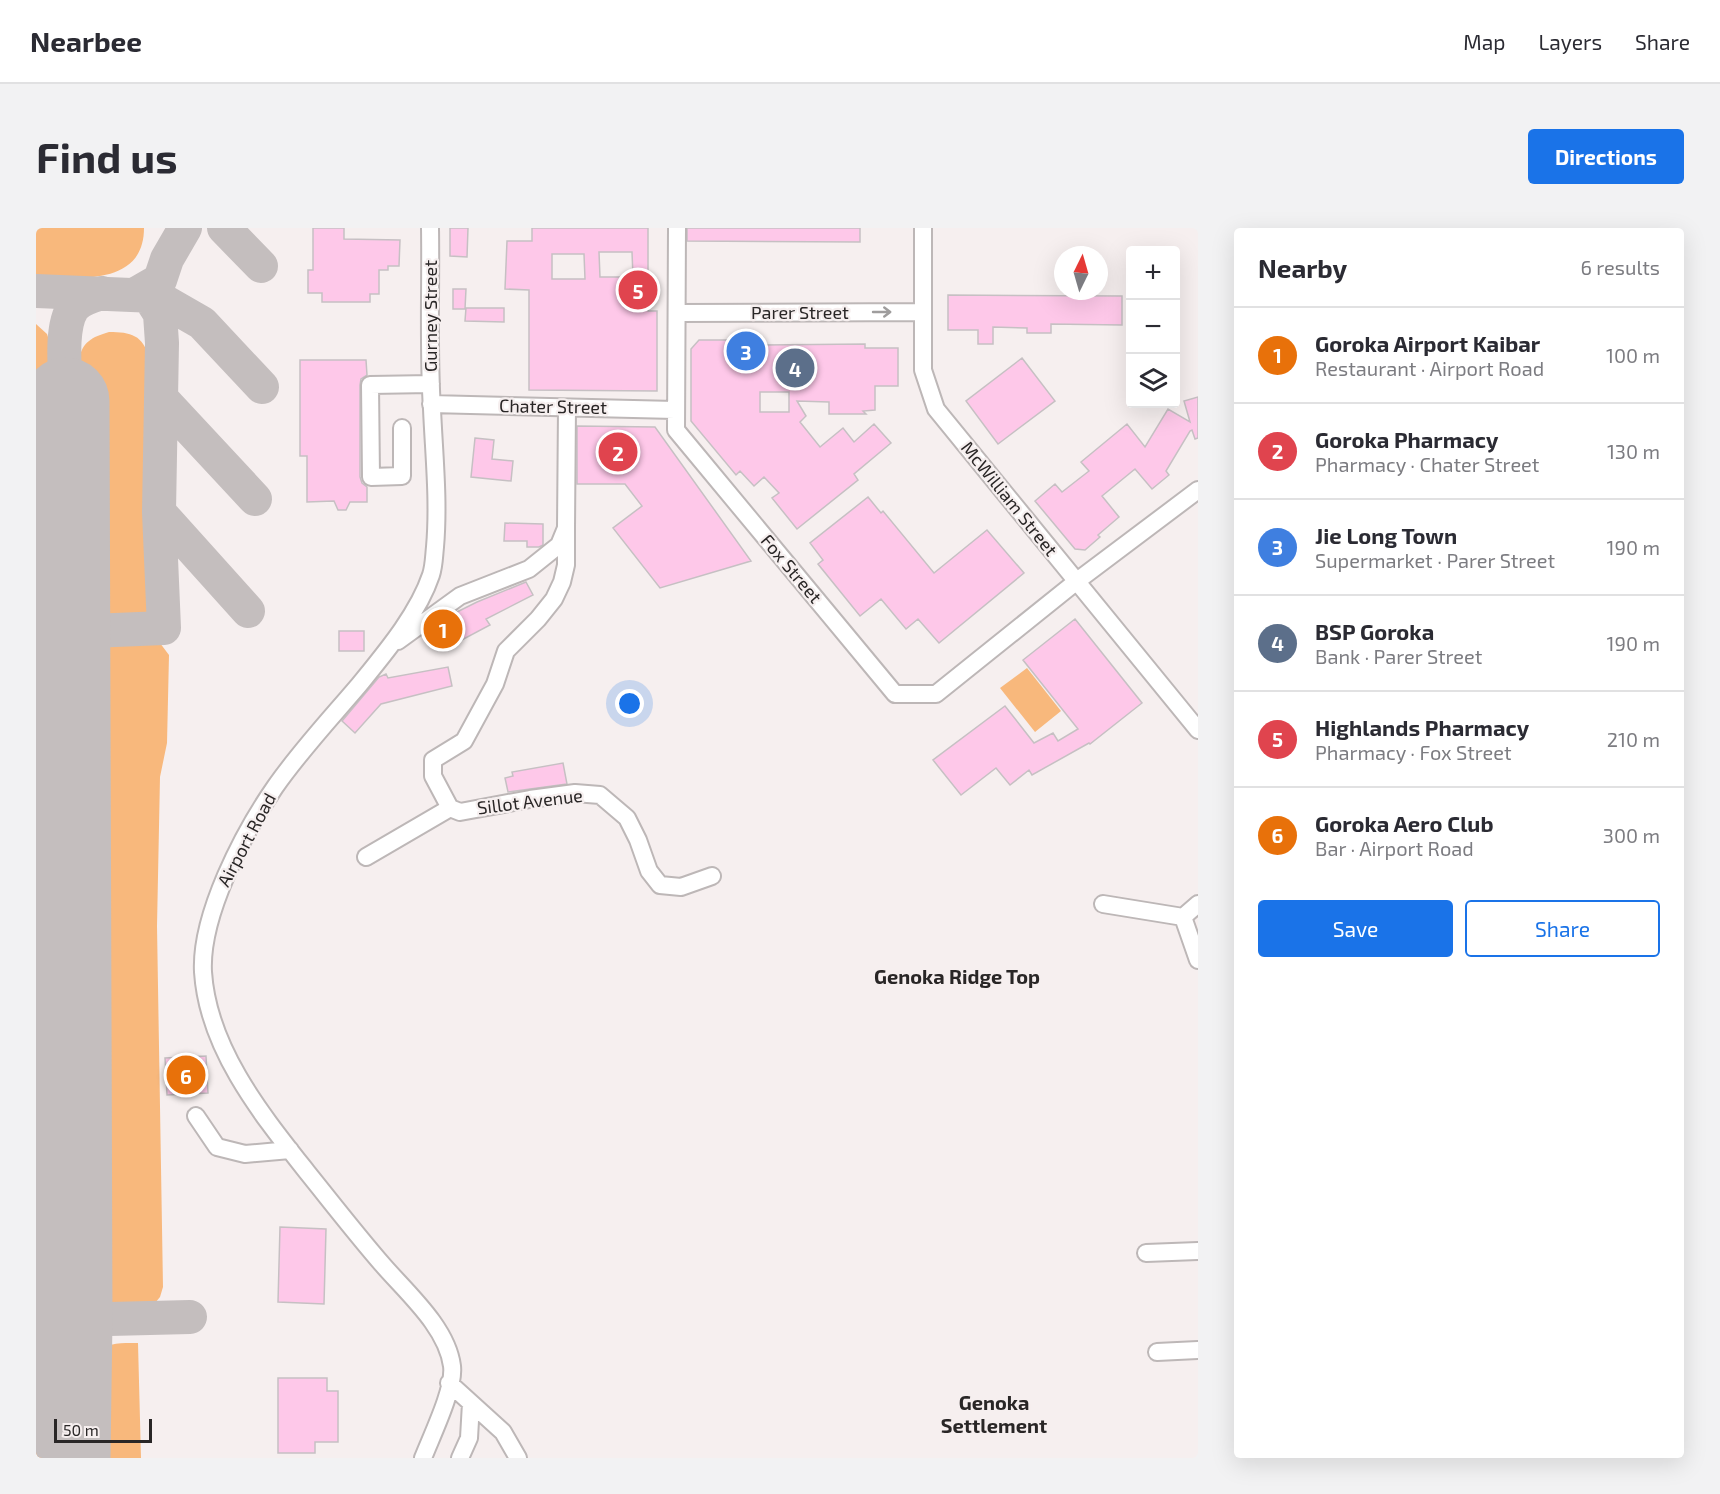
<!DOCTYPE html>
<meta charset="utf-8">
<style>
body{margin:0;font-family:"Exo 2",sans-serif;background:#f2f2f3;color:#2b2b33}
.controls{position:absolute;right:18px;top:18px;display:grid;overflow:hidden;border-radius:6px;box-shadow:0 6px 24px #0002}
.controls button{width:54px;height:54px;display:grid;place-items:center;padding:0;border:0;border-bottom:2px solid #e1e1e2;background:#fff;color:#2b2b33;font:30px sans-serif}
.compass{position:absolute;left:1018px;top:18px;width:54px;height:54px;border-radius:50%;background:#fff;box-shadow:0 6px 24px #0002;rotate:5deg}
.scale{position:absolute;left:18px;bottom:15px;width:98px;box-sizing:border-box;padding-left:6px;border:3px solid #292626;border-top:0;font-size:16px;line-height:21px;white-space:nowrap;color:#292626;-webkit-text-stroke:4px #f6efef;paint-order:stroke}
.you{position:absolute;left:594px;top:476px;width:21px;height:21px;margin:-15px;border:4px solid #fff;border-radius:50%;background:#1a73e8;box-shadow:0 0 0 9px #1a73e833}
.badge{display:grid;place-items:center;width:39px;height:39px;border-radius:50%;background:#1a73e8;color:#fff;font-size:20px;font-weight:700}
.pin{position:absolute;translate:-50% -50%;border:3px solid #fff;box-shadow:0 2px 6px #0006}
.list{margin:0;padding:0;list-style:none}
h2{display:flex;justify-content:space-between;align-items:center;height:78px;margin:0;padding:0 24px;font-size:26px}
h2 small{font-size:20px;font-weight:400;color:#7c7c81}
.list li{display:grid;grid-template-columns:39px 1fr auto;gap:18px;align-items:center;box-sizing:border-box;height:96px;padding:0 24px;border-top:2px solid #e1e1e2}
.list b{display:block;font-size:22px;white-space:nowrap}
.list p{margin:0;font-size:20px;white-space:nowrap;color:#7c7c81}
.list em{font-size:20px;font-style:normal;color:#7c7c81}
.actions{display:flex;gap:12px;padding:18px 24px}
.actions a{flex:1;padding:14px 0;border:2px solid #1a73e8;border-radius:6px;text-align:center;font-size:21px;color:#1a73e8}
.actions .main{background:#1a73e8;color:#fff}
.icon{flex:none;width:33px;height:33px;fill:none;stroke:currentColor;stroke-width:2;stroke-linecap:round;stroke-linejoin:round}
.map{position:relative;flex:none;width:1162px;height:1230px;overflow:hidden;border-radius:6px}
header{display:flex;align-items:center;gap:36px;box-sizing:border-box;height:84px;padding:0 30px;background:#fff;border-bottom:2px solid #e1e1e2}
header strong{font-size:28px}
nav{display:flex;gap:33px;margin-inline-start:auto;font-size:21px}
.intro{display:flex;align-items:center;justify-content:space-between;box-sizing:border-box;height:144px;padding:0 36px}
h1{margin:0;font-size:42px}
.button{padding:15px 27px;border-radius:6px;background:#1a73e8;color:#fff;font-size:21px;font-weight:700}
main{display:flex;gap:36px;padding:0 36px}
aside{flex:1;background:#fff;border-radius:6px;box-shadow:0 6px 24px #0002}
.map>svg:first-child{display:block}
</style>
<header>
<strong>Nearbee</strong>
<nav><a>Map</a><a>Layers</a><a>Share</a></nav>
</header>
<div class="intro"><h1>Find us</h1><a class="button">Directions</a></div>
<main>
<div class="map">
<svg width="1162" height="1230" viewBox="0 0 1162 1230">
<rect width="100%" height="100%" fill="#f6efef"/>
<path fill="#f8b87c" d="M0 0H108C108 59 41 50 0 49Z
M0 96 11 106 16 121 12 1212 9 1230H0Z
M73 104C95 104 107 107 113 130L118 390 112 393 64 394 47 391 43 381V132C46 114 56 109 73 104Z
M108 412 124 415 133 427 131 515 124 549 121 698 127 1059 124 1069 119 1075 76 1077 61 1073 49 1062 44 442 48 428 60 416Z
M991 440 1025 483 999 504 964 460Z
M102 1115 105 1230H59L58 1126C71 1114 85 1115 102 1115Z"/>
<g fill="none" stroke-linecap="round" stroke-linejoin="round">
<path stroke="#c4bebe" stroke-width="34" d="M188 0 225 38
M0 63 119 68 166 95 226 159
M98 67 124 52 131 31 149 0
M112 67 124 86 126 115 123 284 212 383
M126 171 219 271
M30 173C30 148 23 101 37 80 43 72 56 68 66 65
M30 404 128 400 123 284
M33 1092 154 1089"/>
<path stroke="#c4bebe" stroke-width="87" d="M30 173 33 1092 31 1230"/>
</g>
<path fill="#fec8e9" stroke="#c6c0c3" stroke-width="1.5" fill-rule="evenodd" d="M277 0H308V11L364 12 363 38H352V42H343V66H334V74H286V65H272V42H277Z
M414 0H432L431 29 414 28Z
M496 0H612V83H621V163L493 162V62L469 61 471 13H496ZM563 24H596L597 49H564ZM516 26H548L549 51H516Z
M651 0H824V14L651 13Z
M417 61H430L429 81H417Z
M912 67 1086 68V97L1015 96V105H991V100L957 99V116H942V102H912Z
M430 80H468V94L429 93Z
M663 112H725V117L829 116V120H862V158H839V182L827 183 830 186H793V174L761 173 770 188 764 194 784 219 807 200 818 214 838 196 855 215 818 246 822 252 761 301 736 270 743 265 728 249 718 258 704 243 700 247 655 193V121ZM724 164H753V184H724Z
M986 130 1019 173 962 216 930 173Z
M264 132H330L331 147 325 151 324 157V249L326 255 331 259V274H314L310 282H302L298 273 271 274V228H264Z
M1162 169V210L1159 211 1156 202 1154 203 1130 243 1133 247 1116 261 1099 241 1066 268 1083 289 1062 307 1064 309 1049 322 1039 321 999 273 1019 256 1026 264 1053 243 1045 234 1091 196 1109 219 1132 181 1154 194 1148 173Z
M541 198 619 199 715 333 624 360 577 300 606 278 589 256H541Z
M439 210 458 212 456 231 477 233 475 253 435 249Z
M832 269 845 285 847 283 898 345 951 302 988 345 903 415 882 391 870 401 845 371 824 388 782 336 787 332 774 315Z
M469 295 507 296V317L503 319H491V313H468Z
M490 354 497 367 450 391 454 397 407 422 396 402 415 387 441 374Z
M1039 391 1106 475 1054 516 1053 515 996 547 993 542 974 557 960 540 925 567 897 532 969 478 998 515 1017 505 1022 513 1042 501 987 432Z
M303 403H328V423H303Z
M412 439 416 458 345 476 319 505 306 493 343 449 350 446 352 450Z
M527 535 531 556 472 564 469 550 477 548 476 544Z
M170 828 172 865 131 867 129 830Z
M244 999 290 1001 288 1076 242 1074Z
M242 1150H291V1163H302V1214H279V1225H242Z"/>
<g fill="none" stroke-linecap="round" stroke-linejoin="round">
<defs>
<path id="minor" d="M641 0 640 202 859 466H900L1041 353 1162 262
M887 0V142L900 181 1162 502
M641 85 887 84
M395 176 639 182
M366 200V248L335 249 334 157 395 156
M530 300V337L526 354 518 371 502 391 470 423 459 456 428 513 397 532V548L414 580 424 584 494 571 539 565 564 567 591 590 602 612 613 643 624 657 645 659 676 648
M362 413 424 368 493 341 523 317 530 300 531 180
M330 629 414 580
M1067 676 1147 689
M1162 676 1147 689 1162 732
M160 888 181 919 209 926 254 922
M1110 1025 1162 1023
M1121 1124 1162 1122
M413 1155 467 1204 482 1230
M387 1230C396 1207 419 1160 416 1138 411 1099 370 1064 346 1036 320 1006 296 975 271 944 226 887 172 821 167 744 164 688 207 605 239 559 264 523 295 490 323 457 349 425 382 386 395 347 398 338 398 328 399 319 403 273 398 227 396 181 392 121 395 60 394 0
M424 1230 433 1210 435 1175"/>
</defs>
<use href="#minor" stroke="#bdb7b7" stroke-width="20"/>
<use href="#minor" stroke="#fff" stroke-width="16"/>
</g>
<defs><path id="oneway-shaft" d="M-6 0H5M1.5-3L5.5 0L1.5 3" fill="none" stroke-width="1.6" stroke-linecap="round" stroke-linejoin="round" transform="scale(1.5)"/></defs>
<use stroke="#9f9d9d" href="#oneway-shaft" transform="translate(846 84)"/>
<g text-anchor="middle" stroke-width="4.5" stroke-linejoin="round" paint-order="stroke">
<g font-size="18" fill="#292626" stroke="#f6efef">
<text x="764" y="91">Parer Street</text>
<text transform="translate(395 88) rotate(-90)" y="6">Gurney Street</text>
<text transform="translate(517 179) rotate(1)" y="6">Chater Street</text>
<text transform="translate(973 271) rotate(51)" y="6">McWilliam Street</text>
<text transform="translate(755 341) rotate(50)" y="6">Fox Street</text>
<text transform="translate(494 574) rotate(-7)" y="6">Sillot Avenue</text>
<text transform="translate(211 612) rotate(-62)" y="6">Airport Road</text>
</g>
<g font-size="20" font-weight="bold" fill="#292626" stroke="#f6efef">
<text x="921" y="756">Genoka Ridge Top</text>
<text x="958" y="1182">Genoka<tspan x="958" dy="23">Settlement</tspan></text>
</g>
</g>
</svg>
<div class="controls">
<button>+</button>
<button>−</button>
<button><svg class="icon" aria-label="layers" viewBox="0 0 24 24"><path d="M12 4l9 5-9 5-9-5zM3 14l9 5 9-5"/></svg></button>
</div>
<svg class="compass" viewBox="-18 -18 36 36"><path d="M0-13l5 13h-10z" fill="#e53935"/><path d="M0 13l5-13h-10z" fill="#7c7c81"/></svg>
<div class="scale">50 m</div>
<div class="you"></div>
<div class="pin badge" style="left:407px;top:401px;background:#e8710a">1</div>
<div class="pin badge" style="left:582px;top:224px;background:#e0444e">2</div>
<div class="pin badge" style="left:710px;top:123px;background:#3f7fe0">3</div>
<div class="pin badge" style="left:759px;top:140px;background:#5c6f8a">4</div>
<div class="pin badge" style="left:602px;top:62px;background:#e0444e">5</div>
<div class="pin badge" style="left:150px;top:847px;background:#e8710a">6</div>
</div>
<aside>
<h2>Nearby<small>6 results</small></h2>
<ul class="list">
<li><span class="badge" style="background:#e8710a">1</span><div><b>Goroka Airport Kaibar</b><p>Restaurant · Airport Road</p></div><em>100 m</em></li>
<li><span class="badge" style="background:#e0444e">2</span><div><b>Goroka Pharmacy</b><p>Pharmacy · Chater Street</p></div><em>130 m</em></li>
<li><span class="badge" style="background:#3f7fe0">3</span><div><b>Jie Long Town</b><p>Supermarket · Parer Street</p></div><em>190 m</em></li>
<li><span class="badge" style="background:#5c6f8a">4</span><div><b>BSP Goroka</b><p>Bank · Parer Street</p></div><em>190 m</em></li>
<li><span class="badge" style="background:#e0444e">5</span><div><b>Highlands Pharmacy</b><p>Pharmacy · Fox Street</p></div><em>210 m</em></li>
<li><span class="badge" style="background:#e8710a">6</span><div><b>Goroka Aero Club</b><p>Bar · Airport Road</p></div><em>300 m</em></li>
</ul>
<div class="actions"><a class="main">Save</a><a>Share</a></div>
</aside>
</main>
